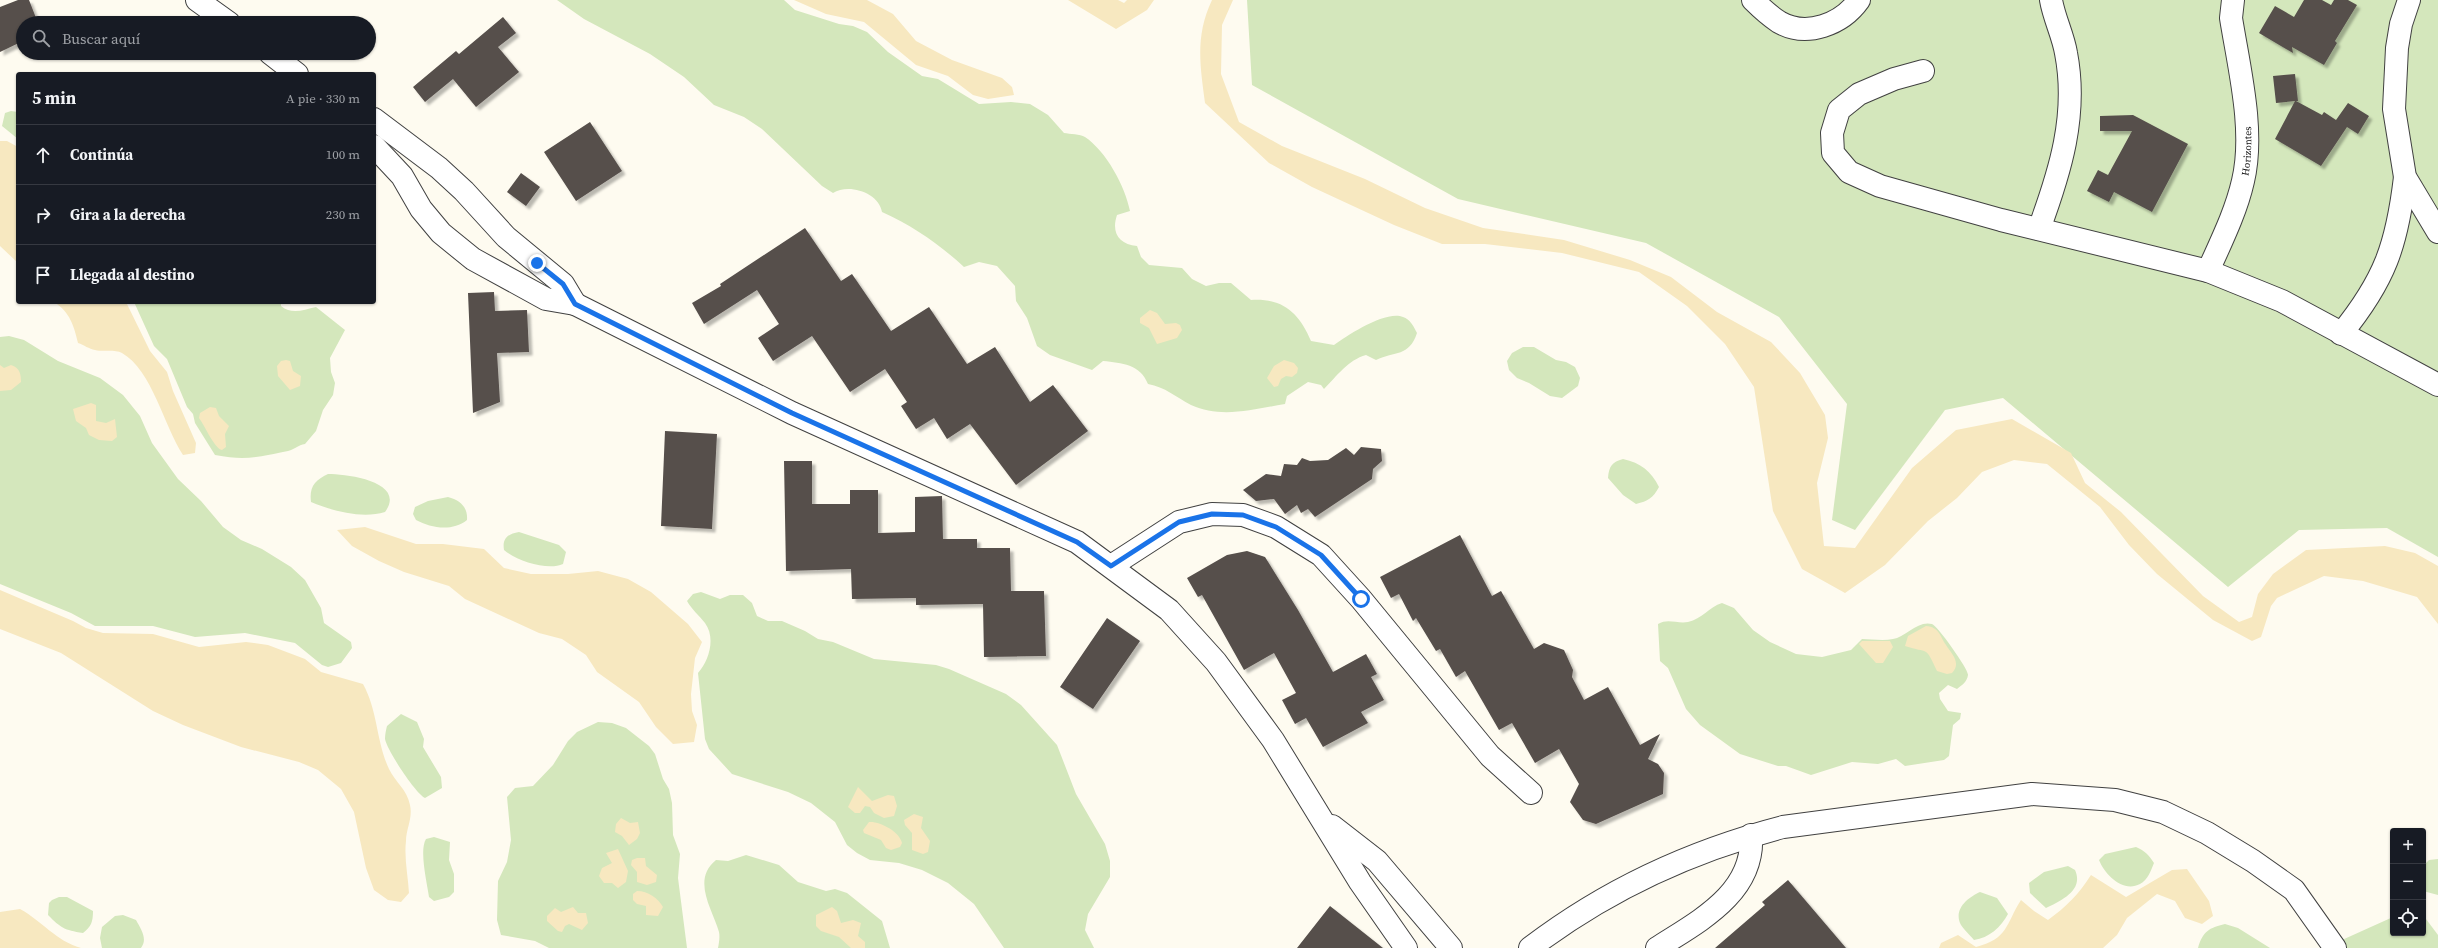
<!DOCTYPE html>
<html lang="es">
<meta charset="utf-8">
<style>
body{margin:0;font-family:"Source Serif 4",serif;background:#20242c;color:#f1f3f6}
.controls{position:absolute;right:12px;bottom:12px;display:grid;overflow:hidden;border-radius:4px;box-shadow:0 1px 3px #0004}
.controls button{width:36px;height:36px;display:grid;place-items:center;padding:0;border:0;border-bottom:1px solid #363941;background:#171b24;color:#f1f3f6;font:20px sans-serif}
.stop{position:absolute;width:12px;height:12px;margin:-9px;border:3px solid #1a73e8;border-radius:50%;background:#fff}
.stop.end{background:#1a73e8;border-color:#fff;box-shadow:0 1px 4px #0008}
.list{margin:0;padding:0;list-style:none}
h2{display:flex;justify-content:space-between;align-items:center;height:52px;margin:0;padding:0 16px;font-size:17px}
h2 small{font-size:13px;font-weight:400;color:#9ea1a6}
.list li{display:grid;grid-template-columns:26px 1fr auto;gap:12px;align-items:center;box-sizing:border-box;height:60px;padding:0 16px;border-top:1px solid #363941}
.list b{display:block;font-size:15px;white-space:nowrap}
.list em{font-size:13px;font-style:normal;color:#9ea1a6}
.icon{flex:none;width:22px;height:22px;fill:none;stroke:currentColor;stroke-width:2;stroke-linecap:round;stroke-linejoin:round}
.map{position:relative;flex:none;width:2438px;height:948px;overflow:hidden}
.search{position:absolute;background:#171b24;box-shadow:0 1px 3px #0004;left:16px;top:16px;width:360px;height:44px;display:flex;align-items:center;gap:10px;box-sizing:border-box;padding:0 14px;border-radius:22px;color:#9ea1a6;font-size:15px}
.panel{position:absolute;background:#171b24;box-shadow:0 1px 3px #0004;left:16px;top:72px;width:360px;height:232px;border-radius:4px}
.map>svg:first-child{display:block}
</style>
<div class="map">
<svg width="2438" height="948" viewBox="0 0 2438 948">
<defs>
<filter id="shadow"><feDropShadow dx="3.5" dy="3.5" stdDeviation="1" flood-color="#0004"/></filter>
</defs>
<rect width="100%" height="100%" fill="#fefbf0"/>
<path fill="#d4e7bc" d="M557 0H784L795 10 839 24 853 26 867 32 888 52 922 76 938 79 979 104 1011 102 1030 104 1048 115 1064 133C1070 134 1080 134 1085 137 1106 151 1125 186 1130 211L1117 215C1111 233 1119 244 1137 246L1141 257 1149 265 1182 268 1192 279 1206 286 1219 283H1231L1251 300C1283 298 1299 313 1311 341L1334 345C1348 335 1386 310 1403 317 1410 319 1414 327 1417 333 1409 357 1395 351 1376 360L1366 355C1348 360 1337 376 1324 389L1321 385 1308 382 1287 396 1285 404C1255 409 1221 419 1191 405 1176 397 1165 387 1148 384 1140 364 1122 363 1103 361L1092 370 1050 355 1037 346 1027 318 1016 301 1015 286 997 266 979 262 964 267C939 244 913 226 882 212 879 193 849 183 833 193L822 186 762 129 744 117 714 105 684 77 650 54 584 19Z
M1247 0H2438V557L2387 528 2299 530 2228 587 2003 398 1945 410 1855 530 1832 520 1847 404 1779 317 1646 243 1458 199 1252 85Z
M11 111 18 112V139L2 126 5 113Z
M134 302H281V306C292 315 303 310 316 307L345 330 330 358 331 372 335 383 333 395 323 410 316 431 305 444C298 445 295 449 288 451 258 457 246 461 215 455L195 423 193 414 187 407 167 359 154 346Z
M9 336 24 340 58 361 100 378 123 395 140 416 152 443 178 479 201 501 223 527 241 540 262 549 291 567 305 580 321 608 324 623 351 642 352 648 341 663 328 667 322 665 295 643 245 633 195 637 153 626H95L71 613 0 584V337Z
M1523 347H1534L1556 360 1566 362 1575 367 1580 378 1578 386 1562 398 1550 396 1529 383 1517 378 1509 370 1507 361 1512 353Z
M1623 459C1641 463 1651 471 1659 487 1653 498 1648 501 1636 504L1623 495 1608 478C1609 466 1612 462 1623 459Z
M328 474C348 474 407 482 385 512 362 519 333 511 311 502 309 487 315 480 328 474Z
M448 497C460 500 468 507 467 520 452 532 431 528 416 520L413 514 415 507 428 501Z
M519 532 559 545 566 552 563 564C548 571 517 561 504 550 502 538 508 534 519 532Z
M701 592 720 599 730 595H743L752 603 757 616 768 621H782L805 631 818 639 833 642 874 659 936 665 949 669 1006 694 1021 705 1057 745 1076 794 1105 844 1110 861V877L1088 914 1085 930 1094 948H1004L974 904 948 883 922 870 899 863 870 860 857 853 847 845 835 822 811 803 788 792 732 774 709 749 705 739 698 673C709 661 716 638 705 623 699 615 692 610 687 601L693 594Z
M1722 603 1734 608 1753 630 1770 642 1796 654 1822 657 1851 650 1862 639C1871 639 1883 641 1893 639 1905 637 1918 620 1932 624 1937 625 1969 670 1968 675 1967 682 1962 685 1957 689L1948 685 1939 693 1940 699 1948 711 1961 713 1960 719 1953 725 1949 756 1944 760 1905 766 1896 759 1878 764 1852 762 1811 775 1786 766H1778L1740 754 1700 725 1686 709 1668 668 1660 661 1658 624C1668 618 1677 624 1688 622 1702 619 1709 607 1722 603Z
M401 714 417 722 424 739 423 747 441 777 442 788 425 798C415 793 387 750 385 739 385 734 386 730 387 726Z
M598 722 612 723 626 728 649 746 655 754 663 779 669 789 672 803 673 835 680 854 678 878 687 948H549L535 941 501 935 497 920 498 881 507 862 511 840 507 797 515 788 533 786 553 765 568 741 577 732Z
M434 837 450 842 449 860 454 874V892L449 897 434 901 429 897C427 883 419 850 426 839Z
M2136 847C2145 851 2149 855 2154 863 2151 870 2148 880 2140 884 2123 893 2105 875 2099 860L2105 854Z
M746 855 779 865 798 882 826 891 835 889 847 893 882 921 890 948H718C719 943 720 937 719 932 713 910 691 880 716 860L728 861Z
M2438 859V895L2423 891V866L2429 860Z
M2068 866 2075 870C2084 890 2062 900 2046 908L2030 893 2029 883 2044 872Z
M1980 892 1997 898 2008 914C2001 927 1989 938 1974 940 1970 935 1962 928 1960 923 1954 908 1969 897 1980 892Z
M59 897H67L93 911C93 922 91 927 83 933 64 930 61 928 48 915L49 903 52 900Z
M123 915 136 920C141 929 148 939 141 948H102L100 938 102 927 115 916Z
M2423 915 2438 935V948H2346L2342 940 2393 917V933H2423Z
M2225 924 2238 928 2270 948H2198C2203 931 2209 928 2225 924Z"/>
<path fill="#f7e8c0" d="M794 0H867L893 14 916 41 952 60 1002 78 1012 87 1014 95 988 99 973 95 948 76 916 65 864 22 826 14Z
M1068 0H1118L1124 3 1127 0H1154L1147 10 1116 29Z
M1212 0H1233L1222 25 1221 74 1239 122 1282 146 1365 179 1425 208 1483 228 1564 240 1630 260 1671 277 1717 312 1771 342 1800 373 1825 415 1828 438 1817 483 1824 546 1855 548 1912 468 1956 430 2012 419 2071 453 2085 483 2121 512 2203 596 2239 622 2252 617 2258 594 2273 574 2306 550 2385 546 2415 553 2438 566V624L2417 597 2363 581 2324 576 2277 598 2271 606 2261 637 2252 641 2213 620 2157 574 2129 545 2100 507 2047 464 2014 460 1982 472 1957 498 1928 521 1885 565 1845 593 1802 569 1773 511 1754 387 1725 344 1687 306 1639 272 1562 253 1485 244H1442L1394 225 1312 187 1269 163 1205 103C1200 65 1195 36 1212 0Z
M0 141H7L18 147V263L0 246Z
M54 302H126L150 351 167 372 173 391 196 443 195 453 183 455C164 426 152 370 122 353 115 349 103 352 95 350 89 349 84 345 78 343 74 326 70 312 54 302Z
M1150 310 1157 313 1165 324 1176 323 1180 325 1182 330 1177 338 1157 344 1149 328 1140 323V318Z
M286 360 290 361 293 371 301 376 300 386 290 390 278 376 277 366 281 361Z
M1284 360 1294 363 1298 368 1297 373 1292 377 1286 376 1281 379 1278 386 1274 387 1267 378 1274 366Z
M0 365 4 368 11 365C20 368 21 374 21 382L11 390 0 391Z
M91 403 96 405V421L106 423 115 419 117 437 112 441 99 440 89 435 86 428 76 421 73 409Z
M210 407 216 408 219 416 229 426 225 434 226 447 222 450C214 448 205 426 199 418L200 413Z
M365 527 416 544H443L484 549 504 568 531 574H568L598 571 628 579 651 592 688 624 702 642 695 658 691 694 692 711 697 725 694 742 673 744 656 727 639 702 597 672 586 655 562 639 539 633 465 599 449 586 404 572 379 561 352 546 337 530Z
M0 590 73 621 86 628 103 633 153 634 199 647 246 642 268 645 305 659 321 672 363 684C378 711 376 741 389 769 395 782 407 789 410 805 413 818 406 829 406 841 404 858 408 876 409 893L401 902 388 900 374 890 366 868 354 812 341 789 318 770 299 762 241 747 183 725 153 711 61 653 0 629Z
M1926 626C1939 627 1940 636 1946 645 1951 653 1962 663 1952 673L1947 674 1937 671C1925 645 1929 654 1905 646L1908 636Z
M1862 641H1890L1893 647 1883 663H1876L1859 644Z
M858 787 872 801 888 795 894 796 897 806 894 816 884 818 874 813 870 807 865 806 860 813H855L848 807Z
M914 814 923 817 921 828 930 841 928 852 923 854 912 850V833L905 825 904 820Z
M621 818 630 823 638 822 640 833 637 839 629 845 622 836 615 832 616 824Z
M869 822C880 821 900 832 902 843L900 847 891 850 886 848 881 840 864 833 863 830Z
M618 849 628 871 626 882 618 888 612 883H604L599 876 602 868 612 863 606 853Z
M637 858H645L646 866 657 875 656 882 647 885 637 882V872L631 865 632 860Z
M2187 869 2209 901 2213 916 2202 924 2185 918 2175 901 2157 894 2127 918 2117 935 2103 948H1939L1941 943 1958 935 1976 947C2009 938 2005 925 2021 900L2034 911 2048 920C2066 907 2079 894 2091 875L2126 897 2172 870Z
M637 891C648 891 658 898 663 907L658 916 646 915V906L637 904 633 900V894Z
M573 907 578 913H586L588 923 582 930 569 924 565 926 562 932 558 931 547 921V916L555 908 561 912Z
M832 907 837 911 841 923 853 920 861 923 858 936 865 942V948H851L839 937 821 931 816 926V915Z
M20 909C42 921 56 941 81 948H0V912Z"/>
<path fill="#564f4b" filter="url(#shadow)" d="M18 0H29L38 23H23V41L0 52V7Z
M2304 0H2322L2331 5 2334 0H2348L2357 5 2335 41 2337 43 2324 65 2292 47 2293 53 2259 33 2275 6 2294 17Z
M503 17 516 33 498 47 519 72 476 107 453 79 425 102 413 87 456 51 459 54Z
M2295 74 2298 101H2296L2322 115 2324 112 2345 126 2336 120 2348 103 2369 116 2358 134 2347 127 2321 166 2275 139 2295 101 2276 103 2273 76Z
M2133 115 2188 144 2152 212 2114 192 2109 202 2087 191 2098 170 2108 175 2132 131H2100V116Z
M590 122 622 171 576 201 544 152Z
M521 173 540 187 526 206 507 192Z
M805 228 841 281 852 274 891 331 929 307 967 364 995 347 1030 402 1053 385 1088 431 1016 485 970 424 947 439 934 418 916 429 901 406 907 402 885 369 850 392 812 336 773 361 758 338 779 324 757 290 704 324 692 303 721 286 720 284Z
M494 292 495 311 527 310 529 352 497 353 500 402 473 413 468 293Z
M665 431 717 434 712 529 661 526Z
M1361 447 1381 449 1382 461 1373 469 1372 479 1315 517 1308 509 1301 513 1297 505 1285 514 1274 499 1256 501 1243 490 1266 474 1281 476 1284 464 1297 465 1302 458 1310 461 1328 460 1346 448 1354 455Z
M784 461H812V504H850V490H878V533L915 532V497L942 496 943 539H977V548H1010L1011 591H1044L1046 656 984 657 983 604 916 605V598L852 599 851 569 786 571Z
M1460 535 1492 596 1501 591 1534 649 1544 643 1564 650 1573 670 1572 677 1584 700 1608 687 1640 745 1660 734 1648 759 1658 764 1664 773 1663 794 1596 824 1583 820 1570 802 1579 784 1559 749 1535 763 1512 723 1499 730 1465 671 1456 677 1440 649 1436 651 1416 618 1413 621 1399 594 1391 598 1380 577Z
M1247 551 1265 557 1298 610 1333 672 1366 654 1377 674 1371 677 1384 700 1361 712 1368 723 1323 747 1306 718 1295 724 1282 700 1296 693 1274 653 1244 670 1202 595 1198 597 1187 578 1227 555Z
M1107 618 1140 641 1093 709 1060 687Z
M1788 880 1846 948H1715L1765 905 1762 902Z
M1330 906 1383 948H1297Z"/>
<g fill="none" stroke-linecap="round" stroke-linejoin="round">
<defs>
<g id="minor">
<path d="M197 0 229 23"/>
<path d="M1753 0C1761 8 1770 16 1779 22 1807 38 1842 24 1859 0"/>
<path d="M2409 0 2401 24 2397 48 2394 109 2405 177 2438 232"/>
<path d="M270 53 297 74"/>
<path d="M1923 71 1894 79 1859 94 1839 110 1832 133 1833 153 1849 172 1880 186 2001 220 2208 271 2282 301 2438 385"/>
<path d="M374 119 439 168 464 191 506 237 563 284 575 304"/>
<path d="M374 146 402 176 421 209 441 233 473 259 546 299 575 304 792 413 1077 542 1169 610 1216 662 1273 740 1360 882 1406 948"/>
<path d="M2039 229C2060 172 2078 115 2066 53 2063 35 2054 18 2051 0"/>
<path id="s1" d="M2208 271C2221 242 2236 212 2243 181 2255 131 2239 68 2231 18L2233 0"/>
<path d="M2341 334C2385 280 2397 245 2405 177"/>
<path d="M1111 566 1179 522 1212 514 1243 515 1276 527 1321 555 1361 599 1490 756 1531 793"/>
<path d="M1332 826 1377 861 1451 948"/>
<path d="M1530 948C1606 890 1690 851 1783 827L2032 794 2115 800 2163 812 2207 833 2253 861 2294 890 2335 948"/>
<path d="M1657 948C1699 921 1755 893 1751 835"/>
</g>
</defs>
<use href="#minor" stroke="#414141" stroke-width="24"/>
<use href="#minor" stroke="#fff" stroke-width="22"/>
</g>
<g fill="none" stroke-linecap="round" stroke-linejoin="round">
<path stroke="#1a73e8" stroke-width="5" d="M537 263 563 284 575 304 792 413 1077 542 1111 566 1179 522 1212 514 1243 515 1276 527 1321 555 1361 599"/>
</g>
<g text-anchor="middle" stroke-width="4" stroke-linejoin="round" paint-order="stroke">
<g font-size="10" fill="#0e0e0e" stroke="#fff">
<text dy="4" stroke="none"><textPath href="#s1" startOffset="127">Horizontes</textPath></text>
</g>
</g>
</svg>
<div class="controls">
<button>+</button>
<button>−</button>
<button><svg class="icon" aria-label="locate" viewBox="0 0 24 24"><circle cx="12" cy="12" r="6"/><path d="M12 2v4M12 18v4M2 12h4M18 12h4"/></svg></button>
</div>
<div class="stop" style="left:1361px;top:599px"></div>
<div class="stop end" style="left:537px;top:263px"></div>
<div class="search"><svg class="icon" aria-label="search" viewBox="0 0 24 24"><circle cx="10" cy="10" r="6"/><path d="M15 15l6 6"/></svg>Buscar aquí</div>
<section class="panel">
<h2>5 min<small>A pie · 330 m</small></h2>
<ul class="list">
<li><svg class="icon" aria-label="ahead" viewBox="0 0 24 24"><path d="M12 20V5M6 11l6-6 6 6"/></svg><div><b>Continúa</b></div><em>100 m</em></li>
<li><svg class="icon" aria-label="right" viewBox="0 0 24 24"><path d="M7 20v-9h11M14 6l5 5-5 5"/></svg><div><b>Gira a la derecha</b></div><em>230 m</em></li>
<li><svg class="icon" aria-label="arrive" viewBox="0 0 24 24"><path d="M6 21V4h12l-3 4 3 4H6"/></svg><div><b>Llegada al destino</b></div></li>
</ul>
</section>
</div>
